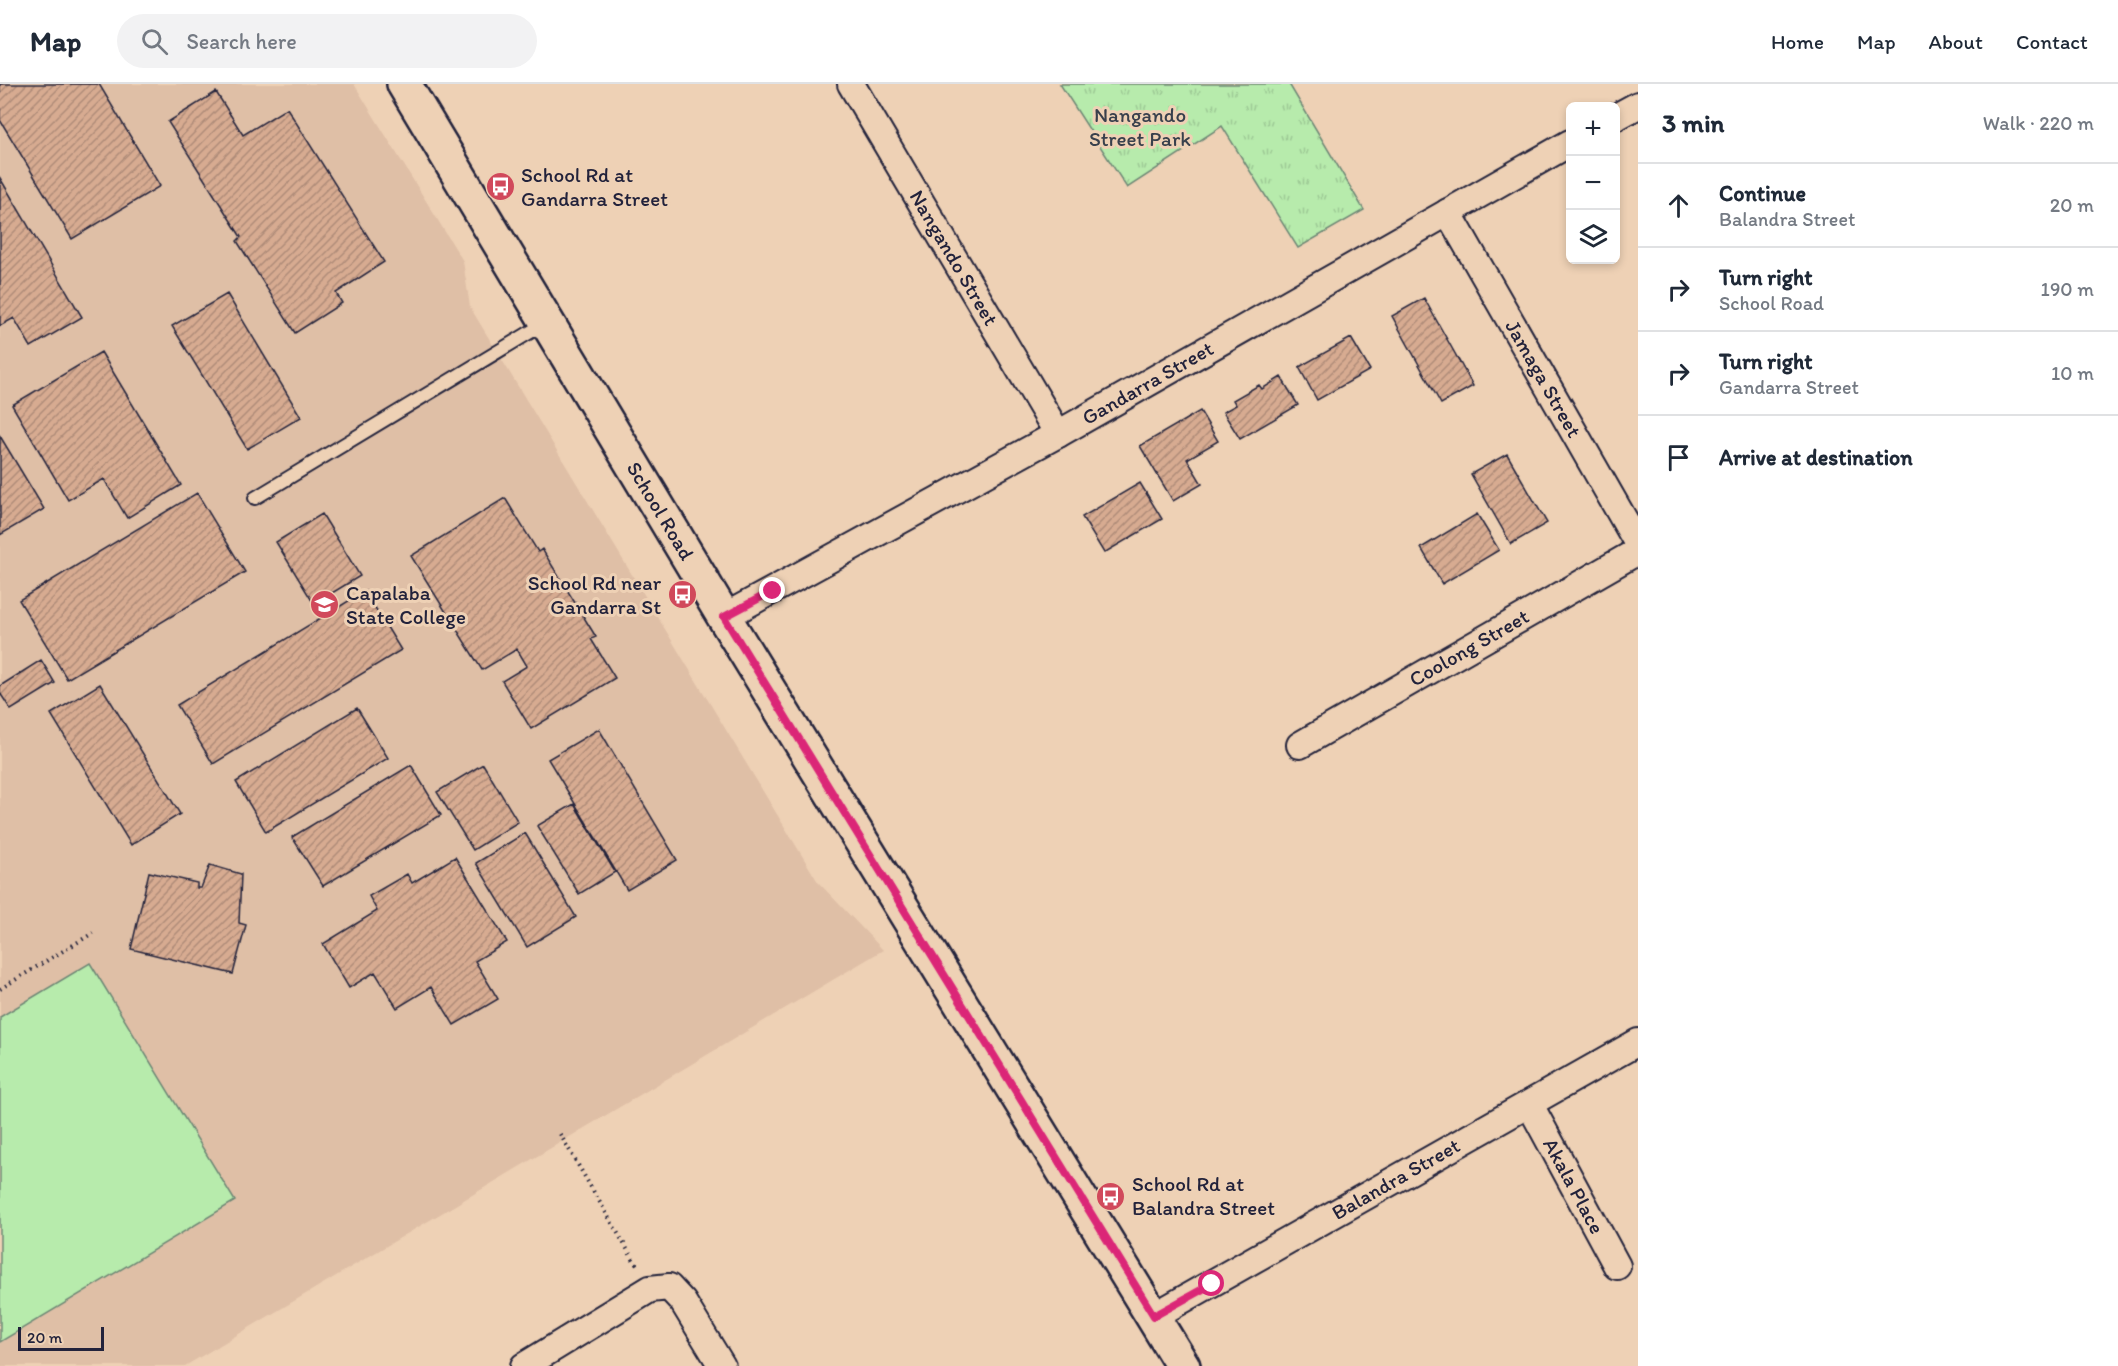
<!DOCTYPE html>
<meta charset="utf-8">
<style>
body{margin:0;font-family:Itim,sans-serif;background:#f2f2f3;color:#1f2937}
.controls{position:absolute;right:18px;top:18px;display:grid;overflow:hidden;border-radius:9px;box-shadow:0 3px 9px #0003}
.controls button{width:54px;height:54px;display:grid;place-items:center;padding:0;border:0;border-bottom:2px solid #e0e1e3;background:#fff;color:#1f2937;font:30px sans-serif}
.scale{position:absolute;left:18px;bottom:15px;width:86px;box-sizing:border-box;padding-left:6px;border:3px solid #22223b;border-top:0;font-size:16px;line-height:21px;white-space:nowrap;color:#22223b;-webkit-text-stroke:4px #eed1b5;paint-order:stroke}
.stop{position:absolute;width:18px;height:18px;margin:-14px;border:4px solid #db2777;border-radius:50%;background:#fff}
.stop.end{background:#db2777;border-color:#fff;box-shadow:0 2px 6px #0008}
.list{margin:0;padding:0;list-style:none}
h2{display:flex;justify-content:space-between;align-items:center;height:78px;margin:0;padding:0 24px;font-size:26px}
h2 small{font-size:20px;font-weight:400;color:#747a83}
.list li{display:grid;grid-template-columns:39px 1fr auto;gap:18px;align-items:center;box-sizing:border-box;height:84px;padding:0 24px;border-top:2px solid #e0e1e3}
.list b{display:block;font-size:22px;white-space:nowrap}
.list p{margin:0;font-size:20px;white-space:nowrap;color:#747a83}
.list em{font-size:20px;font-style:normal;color:#747a83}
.icon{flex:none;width:33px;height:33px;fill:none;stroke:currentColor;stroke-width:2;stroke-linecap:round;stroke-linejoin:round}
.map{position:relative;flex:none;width:1638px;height:1282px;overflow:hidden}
header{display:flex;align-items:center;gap:36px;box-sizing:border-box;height:84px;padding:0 30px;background:#fff;border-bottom:2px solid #e0e1e3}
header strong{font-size:28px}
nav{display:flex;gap:33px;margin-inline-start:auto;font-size:21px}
.search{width:420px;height:54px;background:#f2f2f3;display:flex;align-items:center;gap:15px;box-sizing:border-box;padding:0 21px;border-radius:33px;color:#747a83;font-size:22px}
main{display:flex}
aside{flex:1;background:#fff}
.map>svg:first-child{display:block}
</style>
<header>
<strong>Map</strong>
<div class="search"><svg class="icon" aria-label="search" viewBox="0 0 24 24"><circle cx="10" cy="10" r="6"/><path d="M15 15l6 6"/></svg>Search here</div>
<nav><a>Home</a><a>Map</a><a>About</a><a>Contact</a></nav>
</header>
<main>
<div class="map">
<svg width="1638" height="1282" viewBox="0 0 1638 1282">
<defs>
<pattern id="park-tufts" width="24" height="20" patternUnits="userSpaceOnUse" patternTransform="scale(1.5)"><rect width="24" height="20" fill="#b7ebac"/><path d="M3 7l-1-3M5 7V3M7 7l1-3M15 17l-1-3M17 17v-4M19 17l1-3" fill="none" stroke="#9dc995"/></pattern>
<pattern id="building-hatch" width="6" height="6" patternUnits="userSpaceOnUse" patternTransform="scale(1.5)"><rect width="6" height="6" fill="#d7ab91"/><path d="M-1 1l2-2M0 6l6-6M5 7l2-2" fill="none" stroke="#ae8b78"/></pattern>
</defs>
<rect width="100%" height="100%" fill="#eed1b5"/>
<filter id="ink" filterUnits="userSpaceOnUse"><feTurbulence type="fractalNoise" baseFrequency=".0167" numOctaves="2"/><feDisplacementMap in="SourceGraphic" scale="12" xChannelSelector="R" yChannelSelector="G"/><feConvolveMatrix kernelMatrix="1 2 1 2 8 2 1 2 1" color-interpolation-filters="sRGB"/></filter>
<g filter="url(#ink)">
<path fill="#dfbfa6" d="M0 0H354L463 177 470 223 818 798 883 866 185 1282H0Z"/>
<path fill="#b7ebac" stroke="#6c8674" stroke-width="1.5" d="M90 879 235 1117 0 1258V933Z"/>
<path fill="url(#park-tufts)" stroke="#6c8674" stroke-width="1.5" d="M1060 0H1289L1364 126 1298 164 1222 42 1127 104Z"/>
<path fill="url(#building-hatch)" stroke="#22223b" stroke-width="1.5" d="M0 0H99L160 102 72 155 0 36Z
M216 8 243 51 287 24 384 178 336 209 342 219 295 249 237 157 241 153 168 38Z
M0 94 82 233 31 263 14 234 0 242Z
M227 210 301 333 247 365 172 242Z
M1424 214 1473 302 1441 320 1392 232Z
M1351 254 1370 286 1317 316 1299 283Z
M101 268 181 401 127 434 104 395 68 416 12 321Z
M1281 293 1298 321 1240 355 1223 328 1236 321 1233 316 1259 301 1262 305Z
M1200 327 1218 357 1187 375 1202 400 1173 417 1140 362Z
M0 352 44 425 0 451Z
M1507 370 1547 439 1511 460 1471 390Z
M1140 399 1162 435 1104 469 1082 433Z
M197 409 245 488 67 595 19 516Z
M505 414 538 468 542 465 596 553 591 555 615 594 531 645 502 597 527 582 517 565 482 586 411 472Z
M322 430 360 492 314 520 276 458Z
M1477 430 1499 466 1442 500 1421 464Z
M365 507 401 566 213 680 177 621Z
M41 576 55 599 11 626 0 609V602Z
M100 600 180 730 131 761 51 630Z
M357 624 388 674 266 748 236 698Z
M599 645 677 776 627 806 548 675Z
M483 680 518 738 473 766 437 708Z
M411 681 441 731 323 802 292 753Z
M574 720 615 788 579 810 537 742Z
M525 749 576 833 527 863 476 779Z
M455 773 507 858 475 877 498 915 454 941 431 903 397 924 375 888 349 904 323 860 377 827 369 812 407 790 412 799Z
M210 781 241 790 239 839 246 841 233 890 131 865 149 788 197 799V804H201Z"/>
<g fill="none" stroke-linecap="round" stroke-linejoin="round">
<defs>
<path id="lane" d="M255 414 547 238"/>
<g id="street">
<path id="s1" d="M851 0 1058 350"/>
<path d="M1616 33 1638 21"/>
<path id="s2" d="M1448 128 1638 460"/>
<path id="s3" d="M724 533 1058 350 1570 59"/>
<path id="s4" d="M1300 661 1638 467"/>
<path id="s5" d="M1530 1021 1617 1182"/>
<path id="s6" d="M1154 1232 1638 958"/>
<path d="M524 1282 650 1205 669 1203 683 1218 722 1282"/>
</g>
<g id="secondary">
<path id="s7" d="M404 0 724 533 1183 1282"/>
</g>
</defs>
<use href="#lane" stroke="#22223b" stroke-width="16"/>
<use href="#street" stroke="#22223b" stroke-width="30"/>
<use href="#secondary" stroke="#22223b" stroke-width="38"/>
<path stroke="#22223b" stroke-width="4" stroke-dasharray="1.5 4.5" stroke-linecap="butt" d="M0 905 93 849
M560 1050 637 1182"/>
<use href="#lane" stroke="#eed1b5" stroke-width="12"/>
<use href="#street" stroke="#eed1b5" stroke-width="26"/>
<use href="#secondary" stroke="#eed1b5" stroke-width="33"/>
</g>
</g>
<g fill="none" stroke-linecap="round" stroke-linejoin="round" filter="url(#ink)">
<path stroke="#db2777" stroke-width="8" d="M773 507 724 533 1154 1232 1212 1200"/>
</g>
<defs>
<symbol id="bus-disc" viewBox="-11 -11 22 22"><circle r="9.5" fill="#d1495b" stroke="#eed1b5"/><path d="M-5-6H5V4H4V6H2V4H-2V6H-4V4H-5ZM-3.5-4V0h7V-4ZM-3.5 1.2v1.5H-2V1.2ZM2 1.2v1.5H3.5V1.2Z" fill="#fff"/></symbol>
<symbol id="school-disc" viewBox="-11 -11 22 22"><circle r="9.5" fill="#d1495b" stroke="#eed1b5"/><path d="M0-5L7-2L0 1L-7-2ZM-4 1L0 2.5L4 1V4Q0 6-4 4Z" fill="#fff"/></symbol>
</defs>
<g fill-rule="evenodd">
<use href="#bus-disc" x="484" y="86" width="33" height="33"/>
<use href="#bus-disc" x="666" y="494" width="33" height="33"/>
<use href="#school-disc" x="308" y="504" width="33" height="33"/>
<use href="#bus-disc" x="1094" y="1096" width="33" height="33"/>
</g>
<g text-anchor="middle" stroke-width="6" stroke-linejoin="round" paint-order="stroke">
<g font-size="21" fill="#38404c" stroke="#eed1b5">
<text x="1140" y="38">Nangando<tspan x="1140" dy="24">Street Park</tspan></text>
</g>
<g font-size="21" fill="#22223b" stroke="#eed1b5" text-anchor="start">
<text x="521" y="98">School Rd at<tspan x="521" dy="24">Gandarra Street</tspan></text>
<text x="661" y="506" text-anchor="end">School Rd near<tspan x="661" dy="24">Gandarra St</tspan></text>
<text x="346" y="516">Capalaba<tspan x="346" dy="24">State College</tspan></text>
<text x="1132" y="1107">School Rd at<tspan x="1132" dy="24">Balandra Street</tspan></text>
</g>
<g font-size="21" fill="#22223b" stroke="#eed1b5">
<text dy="7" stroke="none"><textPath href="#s1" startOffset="202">Nangando Street</textPath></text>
<text dy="7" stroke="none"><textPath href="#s2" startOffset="192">Jamaga Street</textPath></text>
<text dy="7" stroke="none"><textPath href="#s3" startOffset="484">Gandarra Street</textPath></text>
<text dy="7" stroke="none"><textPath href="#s7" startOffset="498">School Road</textPath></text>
<text dy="7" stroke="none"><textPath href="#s4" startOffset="195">Coolong Street</textPath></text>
<text dy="7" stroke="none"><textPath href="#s6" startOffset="278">Balandra Street</textPath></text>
<text dy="7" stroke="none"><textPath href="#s5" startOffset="92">Akala Place</textPath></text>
</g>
</g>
</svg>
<div class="controls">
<button>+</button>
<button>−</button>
<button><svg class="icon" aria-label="layers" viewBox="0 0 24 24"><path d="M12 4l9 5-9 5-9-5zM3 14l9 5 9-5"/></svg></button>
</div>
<div class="scale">20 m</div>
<div class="stop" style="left:1212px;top:1200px"></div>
<div class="stop end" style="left:773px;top:507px"></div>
</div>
<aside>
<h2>3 min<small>Walk · 220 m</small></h2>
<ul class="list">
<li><svg class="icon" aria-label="ahead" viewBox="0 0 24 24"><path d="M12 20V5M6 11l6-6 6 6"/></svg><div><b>Continue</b><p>Balandra Street</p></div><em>20 m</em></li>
<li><svg class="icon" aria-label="right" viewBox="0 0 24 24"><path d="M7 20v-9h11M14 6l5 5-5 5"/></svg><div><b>Turn right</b><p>School Road</p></div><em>190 m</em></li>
<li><svg class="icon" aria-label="right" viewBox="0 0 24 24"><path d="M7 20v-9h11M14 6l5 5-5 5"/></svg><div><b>Turn right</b><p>Gandarra Street</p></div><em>10 m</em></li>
<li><svg class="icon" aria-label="arrive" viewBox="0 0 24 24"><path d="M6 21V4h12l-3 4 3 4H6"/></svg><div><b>Arrive at destination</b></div></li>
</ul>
</aside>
</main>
